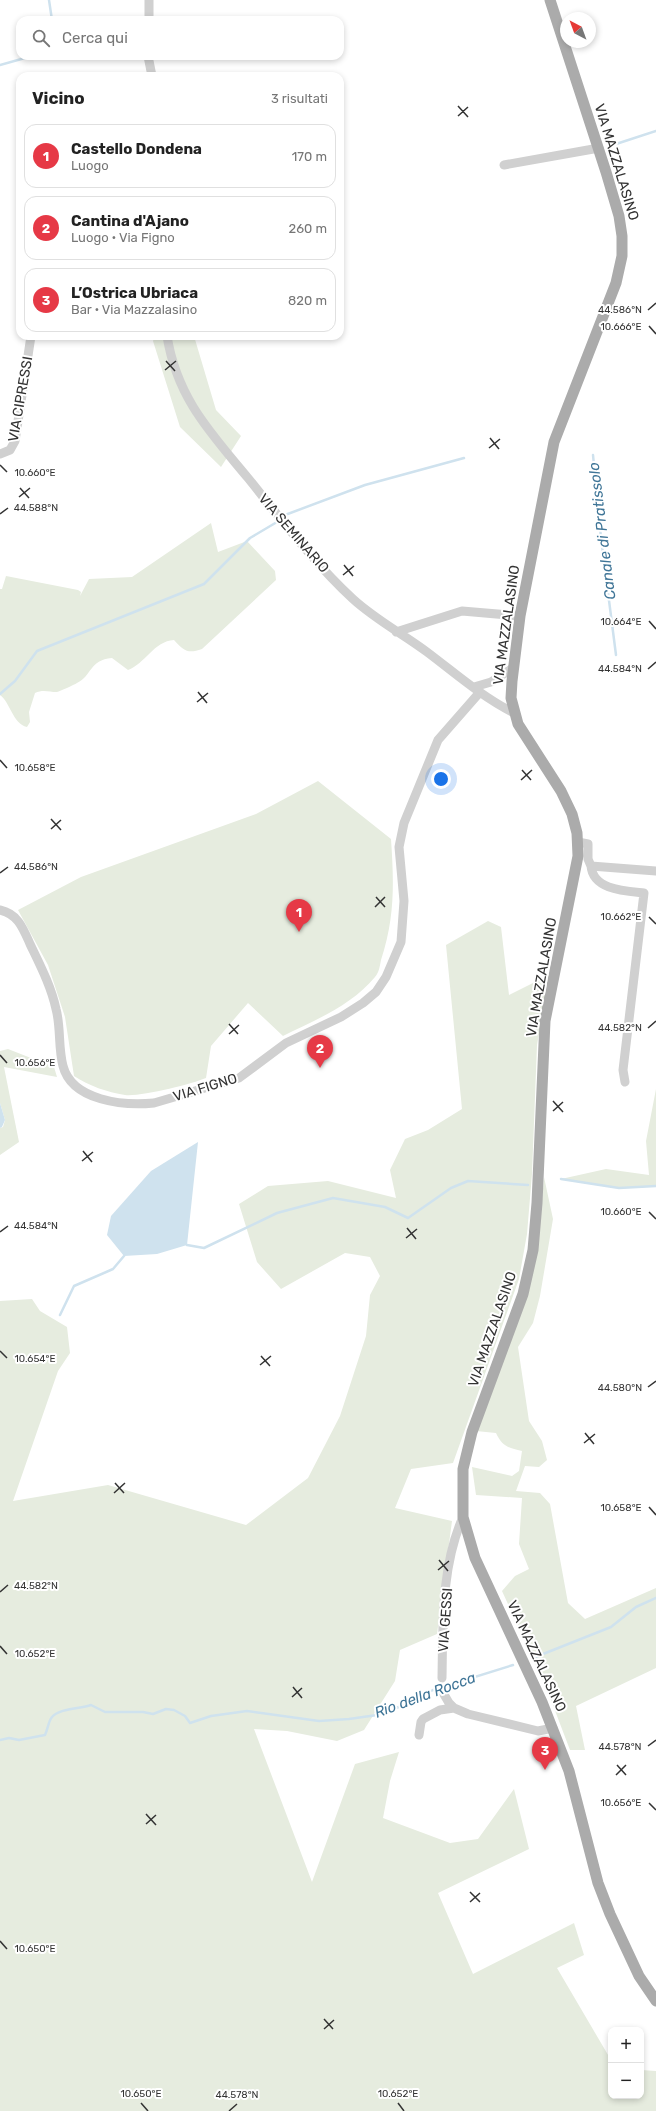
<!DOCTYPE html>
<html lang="it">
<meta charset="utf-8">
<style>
body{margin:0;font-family:Rubik,sans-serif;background:#f2f2f2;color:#222}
.controls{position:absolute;right:12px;bottom:12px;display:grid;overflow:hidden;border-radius:8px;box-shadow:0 2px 6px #0003}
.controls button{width:36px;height:36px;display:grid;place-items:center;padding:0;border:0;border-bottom:1px solid #e0e0e0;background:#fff;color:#222;font:20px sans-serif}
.compass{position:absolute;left:560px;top:12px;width:36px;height:36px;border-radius:50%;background:#fff;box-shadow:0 2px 6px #0003;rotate:319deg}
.you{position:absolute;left:441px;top:779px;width:14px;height:14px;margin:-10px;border:3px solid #fff;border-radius:50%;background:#1a73e8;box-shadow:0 0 0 6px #1a73e833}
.badge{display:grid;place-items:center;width:26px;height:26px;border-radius:50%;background:#e63946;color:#fff;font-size:13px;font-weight:700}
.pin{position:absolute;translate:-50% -33px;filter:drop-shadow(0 1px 2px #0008)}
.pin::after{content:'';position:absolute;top:21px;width:14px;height:12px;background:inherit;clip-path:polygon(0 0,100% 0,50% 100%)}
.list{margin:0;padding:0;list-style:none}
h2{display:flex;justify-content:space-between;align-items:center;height:52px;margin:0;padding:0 16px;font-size:17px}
h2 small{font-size:13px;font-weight:400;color:#767676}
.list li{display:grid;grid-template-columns:26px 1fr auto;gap:12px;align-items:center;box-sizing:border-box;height:64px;margin:0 8px 8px;padding:0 8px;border:1px solid #e0e0e0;border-radius:12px}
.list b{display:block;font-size:15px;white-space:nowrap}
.list p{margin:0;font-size:13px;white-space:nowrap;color:#767676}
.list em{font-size:13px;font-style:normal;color:#767676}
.icon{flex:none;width:22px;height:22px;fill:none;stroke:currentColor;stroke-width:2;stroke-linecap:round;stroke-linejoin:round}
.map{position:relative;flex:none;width:656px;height:2111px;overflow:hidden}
.search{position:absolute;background:#fff;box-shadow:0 2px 6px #0003;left:16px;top:16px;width:328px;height:44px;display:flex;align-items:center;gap:10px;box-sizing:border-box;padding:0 14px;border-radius:12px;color:#767676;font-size:15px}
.panel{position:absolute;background:#fff;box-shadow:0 2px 6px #0003;left:16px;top:72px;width:328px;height:268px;border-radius:12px}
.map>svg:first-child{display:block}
</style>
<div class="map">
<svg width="656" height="2111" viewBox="0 0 656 2111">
<rect width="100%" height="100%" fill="#fff"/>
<path fill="#e6ecdf" d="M155 336H194L216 410 241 436 221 467 180 427 153 341Z
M211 523 218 552 247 541 275 571 276 580 202 649C188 654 184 651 174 640 154 641 145 664 128 670L112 658C89 660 92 676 77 683 74 685 60 691 57 692 49 692 43 689 35 693L29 712 30 722 27 727C13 724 10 702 0 695V589H2L6 576 78 590 81 592 80 596 89 579 132 577Z
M318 781 391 839C394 883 395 917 381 960 380 965 379 973 375 977 351 1006 315 1020 283 1036L248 1003 211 1046 206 1078C192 1084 140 1097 125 1095 107 1092 89 1086 74 1076L65 1017 48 965 18 910 81 877 256 814Z
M488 921 501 927 509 995 549 975 537 1045 532 1174 527 1234 519 1279 453 1463 411 1469 395 1508 452 1521 437 1634 400 1650 395 1681 364 1730 337 1741 287 1731 254 1729 312 1882 355 1764 399 1752 390 1781 383 1818 450 1843 478 1839 514 1789 529 1849 438 1893 473 1974 574 1923 584 1955 557 1968 611 2060V2096H641V2070L656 2071V2111H0V1301L32 1299 40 1311 67 1327 70 1353 58 1371 13 1501 108 1485 246 1525 308 1478 340 1416 366 1336 370 1295 380 1276 370 1257 345 1253 281 1289 257 1262 239 1204 268 1186 328 1181 396 1198 390 1170 405 1139 428 1130 462 1109 446 945Z
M8 1049 54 1067 57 1077 4 1067 19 1142 0 1155V1128L3 1127 5 1120 0 1103V1051Z
M656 1089V1186L619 1188 561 1179 606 1169 649 1175 646 1141Z
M544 1177 553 1219 540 1296 533 1323 518 1347 529 1421 542 1441 547 1460 539 1467 525 1466 516 1491 540 1493 550 1504 568 1603 585 1619 656 1588V1668L576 1706 585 1750H570L546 1687 502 1591 515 1576 529 1569 519 1544 522 1498 476 1495 472 1467 512 1476 519 1471 522 1451C508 1448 502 1446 496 1433L476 1431 540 1224Z"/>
<path fill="#cfe2ee" d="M0 1103 5 1120 2 1127 0 1128Z
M198 1142 187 1245 157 1254 124 1256 107 1235 111 1216 151 1171Z"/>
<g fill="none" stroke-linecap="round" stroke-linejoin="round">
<path stroke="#cfe2ee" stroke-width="2.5" d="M49 0 52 20
M0 65 32 56
M613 145 656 131
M593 455 601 538 616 655
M285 515 365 485 464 458
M0 694 15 681 37 651 204 584 250 538 277 522
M561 1179 619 1188 656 1186
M187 1245 204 1248 277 1213 333 1198 385 1207 408 1218 451 1188 468 1181 528 1185
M60 1315 74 1286 113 1269 124 1256
M533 1658 611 1627 636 1607 656 1598
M0 1740 9 1738 19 1740 45 1735C48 1729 48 1722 52 1717 60 1708 80 1709 91 1705L105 1712H143L153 1714 166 1709 174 1710 185 1716 190 1723 211 1716 247 1711 319 1721 349 1719 377 1715 404 1705 433 1690 513 1665"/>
<path stroke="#d0d0d0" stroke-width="9" d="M149 0V20
M148 56 152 76
M504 165 599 148
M167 336C177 398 210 432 248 478 281 519 314 563 353 599 376 620 403 634 427 652 455 673 482 697 514 713
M0 454 10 450 15 441 31 336
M396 632 462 611 520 616
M474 687 491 682 513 668
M578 842 588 844V859L591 866 656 871
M591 866C593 890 625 891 644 893L623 1070 625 1082
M0 910C18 914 23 928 30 944 40 965 51 986 56 1009 61 1027 58 1047 63 1066 72 1101 124 1106 154 1103L239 1078 286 1043 341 1017 363 1003 376 992 386 977 401 942 404 901 399 847 404 823 438 740 480 692
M442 1678C443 1625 441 1566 463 1517
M442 1691 449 1703 454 1708
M419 1735 421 1722 423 1719 440 1710 454 1708 468 1714 538 1731 553 1728"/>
<path stroke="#ababab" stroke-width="11" d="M550 0 606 172 619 216 622 236V256L616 283 554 442 520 616 512 681 511 698 518 724 561 791 572 814 577 833 578 856 545 1021 537 1203 533 1250 523 1294 472 1432 463 1469V1517L475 1558 542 1702 569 1771 598 1883 610 1914 639 1976 656 2001"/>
</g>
<path fill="none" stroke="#333" stroke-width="1.5" d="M458 106 468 117M458 116 468 107M648 310 656 303M649 326 656 334M166 361 175 371M165 370 176 361M490 438 499 449M489 448 500 439M0 465 7 472M20 488 29 498M19 497 30 488M0 514 8 508M344 565 353 576M343 575 354 566M649 621 656 629M648 669 656 662M198 692 207 703M197 702 208 693M0 760 7 768M522 770 531 780M521 780 532 770M51 819 61 830M51 829 61 820M0 873 8 867M376 897 385 907M375 907 385 897M649 917 656 924M229 1024 238 1034M648 1028 656 1021M229 1034 239 1025M0 1055 7 1063M553 1101 563 1112M553 1111 563 1102M83 1151 92 1162M82 1161 93 1152M649 1212 656 1219M407 1228 416 1239M0 1232 8 1226M406 1238 417 1229M0 1351 7 1358M261 1356 270 1366M260 1365 271 1356M648 1387 656 1381M585 1433 594 1444M584 1443 595 1434M115 1483 124 1493M114 1493 125 1483M649 1507 656 1515M439 1560 448 1571M438 1570 449 1561M0 1592 8 1585M0 1646 7 1654M293 1687 302 1698M292 1697 302 1688M648 1746 656 1740M617 1765 626 1775M616 1775 626 1765M649 1803 656 1810M146 1814 156 1825M146 1824 156 1815M470 1892 480 1902M470 1902 480 1893M0 1941 7 1949M324 2019 333 2029M324 2029 334 2020M141 2103 148 2111M398 2103 404 2111M229 2111 237 2104"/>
<g text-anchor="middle" stroke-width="4" stroke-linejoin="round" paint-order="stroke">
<g font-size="14" fill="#333" stroke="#fff">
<text transform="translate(617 162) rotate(73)" y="5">VIA MAZZALASINO</text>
<text transform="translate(20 399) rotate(-80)" y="5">VIA CIPRESSI</text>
<text transform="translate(294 533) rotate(49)" y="5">VIA SEMINARIO</text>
<text transform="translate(506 625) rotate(-82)" y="5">VIA MAZZALASINO</text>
<text transform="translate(541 977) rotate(-80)" y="5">VIA MAZZALASINO</text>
<text transform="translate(205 1087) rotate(-17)" y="5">VIA FIGNO</text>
<text transform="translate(492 1329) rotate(-71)" y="5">VIA MAZZALASINO</text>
<text transform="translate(445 1620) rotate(-86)" y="5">VIA GESSI</text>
<text transform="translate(537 1656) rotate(65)" y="5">VIA MAZZALASINO</text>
</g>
<g font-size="15" font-style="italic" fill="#3f7597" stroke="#fff">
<text transform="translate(602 531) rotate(-97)" y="5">Canale di Pratissolo</text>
<text transform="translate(425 1695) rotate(-20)" y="5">Rio della Rocca</text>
</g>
</g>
<g font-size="10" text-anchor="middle" fill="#333" stroke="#fff" stroke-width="4" stroke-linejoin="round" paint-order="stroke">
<text x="620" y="313">44.586°N</text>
<text x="621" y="330">10.666°E</text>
<text x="35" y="476">10.660°E</text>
<text x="36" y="511">44.588°N</text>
<text x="621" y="625">10.664°E</text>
<text x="620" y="672">44.584°N</text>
<text x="35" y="771">10.658°E</text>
<text x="36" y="870">44.586°N</text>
<text x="621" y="920">10.662°E</text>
<text x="620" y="1031">44.582°N</text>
<text x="35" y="1066">10.656°E</text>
<text x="621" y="1215">10.660°E</text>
<text x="36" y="1229">44.584°N</text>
<text x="35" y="1362">10.654°E</text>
<text x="620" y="1391">44.580°N</text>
<text x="621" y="1511">10.658°E</text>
<text x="36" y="1589">44.582°N</text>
<text x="35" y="1657">10.652°E</text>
<text x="620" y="1750">44.578°N</text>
<text x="621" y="1806">10.656°E</text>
<text x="35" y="1952">10.650°E</text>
<text x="141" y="2097">10.650°E</text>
<text x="398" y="2097">10.652°E</text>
<text x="237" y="2098">44.578°N</text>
</g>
</svg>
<div class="controls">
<button>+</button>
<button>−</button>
</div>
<svg class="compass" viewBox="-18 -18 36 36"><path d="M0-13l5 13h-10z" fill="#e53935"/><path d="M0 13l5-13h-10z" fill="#767676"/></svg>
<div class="you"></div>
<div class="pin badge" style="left:299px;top:932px">1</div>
<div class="pin badge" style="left:320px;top:1068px">2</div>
<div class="pin badge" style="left:545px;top:1770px">3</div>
<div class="search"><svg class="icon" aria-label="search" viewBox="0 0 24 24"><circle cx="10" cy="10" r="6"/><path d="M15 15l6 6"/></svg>Cerca qui</div>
<section class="panel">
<h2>Vicino<small>3 risultati</small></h2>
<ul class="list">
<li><span class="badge">1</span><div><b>Castello Dondena</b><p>Luogo</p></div><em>170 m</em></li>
<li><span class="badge">2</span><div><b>Cantina d'Ajano</b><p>Luogo · Via Figno</p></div><em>260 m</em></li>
<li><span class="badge">3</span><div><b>L’Ostrica Ubriaca</b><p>Bar · Via Mazzalasino</p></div><em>820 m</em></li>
</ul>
</section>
</div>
